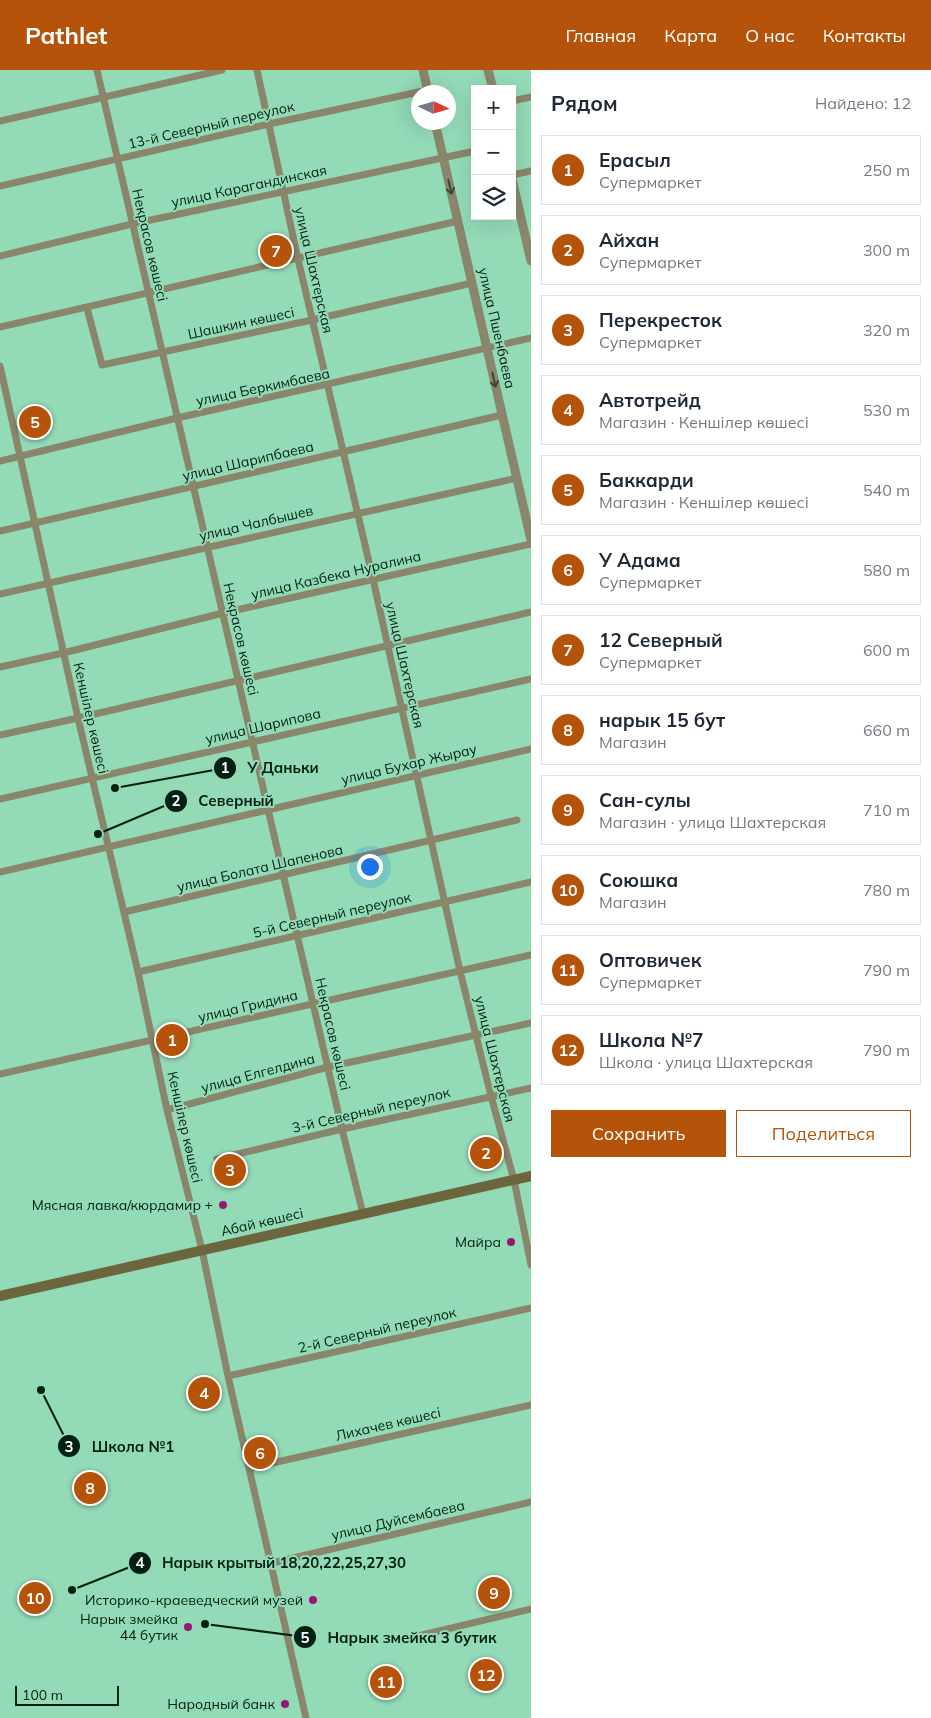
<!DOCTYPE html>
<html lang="ru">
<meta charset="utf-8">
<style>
body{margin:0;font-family:Mulish,sans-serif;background:#f2f2f3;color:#1f2937}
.controls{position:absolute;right:15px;top:15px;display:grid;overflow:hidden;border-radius:0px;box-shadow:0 5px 20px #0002}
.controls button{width:45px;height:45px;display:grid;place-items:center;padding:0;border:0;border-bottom:1px solid #e0e1e3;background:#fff;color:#1f2937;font:25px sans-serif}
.compass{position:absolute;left:411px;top:15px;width:45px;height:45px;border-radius:50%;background:#fff;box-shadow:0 5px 20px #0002;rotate:94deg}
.scale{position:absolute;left:15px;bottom:12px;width:104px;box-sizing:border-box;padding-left:5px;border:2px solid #032014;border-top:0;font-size:14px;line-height:18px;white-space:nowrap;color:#032014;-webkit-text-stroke:4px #93dab7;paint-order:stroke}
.you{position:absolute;left:369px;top:796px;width:18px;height:18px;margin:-12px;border:4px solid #fff;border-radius:50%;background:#1a73e8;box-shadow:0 0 0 8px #1a73e833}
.badge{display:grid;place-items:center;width:32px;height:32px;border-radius:50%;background:#b45309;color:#fff;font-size:16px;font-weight:700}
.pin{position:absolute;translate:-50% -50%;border:2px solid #fff;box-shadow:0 1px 5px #0006}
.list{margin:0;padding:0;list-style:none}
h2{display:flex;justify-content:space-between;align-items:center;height:65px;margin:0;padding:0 20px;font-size:21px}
h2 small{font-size:16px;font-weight:400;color:#747a83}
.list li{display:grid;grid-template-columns:32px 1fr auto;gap:15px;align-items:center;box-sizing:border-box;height:70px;margin:0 10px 10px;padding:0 10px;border:1px solid #e0e1e3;border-radius:0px}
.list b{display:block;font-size:19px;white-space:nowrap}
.list p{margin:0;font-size:16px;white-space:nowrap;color:#747a83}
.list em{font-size:16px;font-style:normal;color:#747a83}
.actions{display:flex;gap:10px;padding:15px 20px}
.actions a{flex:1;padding:11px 0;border:1px solid #b45309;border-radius:0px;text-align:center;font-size:18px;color:#b45309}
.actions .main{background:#b45309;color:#fff}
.icon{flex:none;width:28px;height:28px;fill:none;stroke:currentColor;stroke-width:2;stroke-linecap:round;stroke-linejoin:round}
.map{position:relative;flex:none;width:531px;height:1648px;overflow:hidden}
header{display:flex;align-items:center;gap:30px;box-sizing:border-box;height:70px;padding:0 25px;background:#b45309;color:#fff}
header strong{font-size:24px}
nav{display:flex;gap:28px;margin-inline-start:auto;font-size:18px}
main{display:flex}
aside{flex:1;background:#fff}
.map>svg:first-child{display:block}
</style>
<header>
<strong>Pathlet</strong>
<nav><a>Главная</a><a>Карта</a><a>О нас</a><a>Контакты</a></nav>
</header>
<main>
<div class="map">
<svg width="531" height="1648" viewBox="0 0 531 1648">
<rect width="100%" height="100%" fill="#93dab7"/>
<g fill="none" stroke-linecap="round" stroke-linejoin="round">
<path stroke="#89866b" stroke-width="7" d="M97 0 342 1059 363 1144
M257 0 298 189 373 509 460 901 491 1026 514 1110 531 1195
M512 31 531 27
M0 51 222 0
M512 105 531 101
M0 116 269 54 428 20
M0 186 132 154 475 81
M87 238 102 295 312 250 472 213
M0 257 458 151
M0 296 78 648 138 902 167 1040 202 1180 228 1306 306 1648
M0 391 177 348 531 268
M0 461 502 345
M0 524 517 408
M0 597 63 583 223 543 531 474
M0 665 78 648 531 542
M0 729 531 609
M0 802 531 679
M124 842 517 750
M138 902 531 812
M0 1004 531 885
M167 1040 328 997 531 953
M217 1089 342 1059 531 1018
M228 1306 531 1238
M250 1398 531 1335
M272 1493 531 1432
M418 1566 531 1539"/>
<path stroke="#89866b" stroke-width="9" d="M423 0 428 22
M488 0 493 19
M435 52 531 470
M512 109 531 191"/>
<path stroke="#6b663d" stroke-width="10" d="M0 1226 531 1106"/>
</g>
<defs><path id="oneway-shaft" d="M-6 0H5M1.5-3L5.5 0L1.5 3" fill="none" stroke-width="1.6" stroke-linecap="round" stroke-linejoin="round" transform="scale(1.25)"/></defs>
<g stroke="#394937">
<use href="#oneway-shaft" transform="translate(450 117) rotate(77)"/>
<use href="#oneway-shaft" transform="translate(494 310) rotate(77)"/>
</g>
<g fill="#941872" stroke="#93dab7" stroke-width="2">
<circle cx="223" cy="1135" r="5"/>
<circle cx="511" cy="1172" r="5"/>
<circle cx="313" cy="1530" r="5"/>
<circle cx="188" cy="1557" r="5"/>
<circle cx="285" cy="1634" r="5"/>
</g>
<g text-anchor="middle" stroke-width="4" stroke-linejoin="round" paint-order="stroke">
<g font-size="14" fill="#032014" stroke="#93dab7">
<text transform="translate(211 55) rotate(-13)" y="5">13-й Северный переулок</text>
<text transform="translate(249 116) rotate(-12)" y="5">улица Карагандинская</text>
<text transform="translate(150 175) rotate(77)" y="5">Некрасов көшесі</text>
<text transform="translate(314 200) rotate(77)" y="5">улица Шахтерская</text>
<text transform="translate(241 253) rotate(-12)" y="5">Шашкин көшесі</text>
<text transform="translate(497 258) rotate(77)" y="5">улица Пшенбаева</text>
<text transform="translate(263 317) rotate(-12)" y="5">улица Беркимбаева</text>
<text transform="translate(248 391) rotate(-13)" y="5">улица Шарипбаева</text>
<text transform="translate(256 453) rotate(-13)" y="5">улица Чалбышев</text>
<text transform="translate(336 505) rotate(-13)" y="5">улица Казбека Нуралина</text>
<text transform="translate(241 569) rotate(77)" y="5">Некрасов көшесі</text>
<text transform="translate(405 595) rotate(77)" y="5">улица Шахтерская</text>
<text transform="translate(91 648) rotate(77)" y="5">Кеншілер көшесі</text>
<text transform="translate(263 656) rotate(-13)" y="5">улица Шарипова</text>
<text transform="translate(409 694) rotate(-13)" y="5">улица Бухар Жырау</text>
<text transform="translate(260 798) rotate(-13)" y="5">улица Болата Шапенова</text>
<text transform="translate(332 845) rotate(-13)" y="5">5-й Северный переулок</text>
<text transform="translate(248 936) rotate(-13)" y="5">улица Гридина</text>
<text transform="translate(333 964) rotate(77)" y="5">Некрасов көшесі</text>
<text transform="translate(495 989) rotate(76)" y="5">улица Шахтерская</text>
<text transform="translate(258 1003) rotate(-15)" y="5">улица Елгелдина</text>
<text transform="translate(371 1040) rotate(-13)" y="5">3-й Северный переулок</text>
<text transform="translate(185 1057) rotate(77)" y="5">Кеншілер көшесі</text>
<text transform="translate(262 1152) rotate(-13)" y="5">Абай көшесі</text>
<text transform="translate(377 1260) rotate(-13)" y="5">2-й Северный переулок</text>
<text transform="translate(388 1354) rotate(-13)" y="5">Лихачев көшесі</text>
<text transform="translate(398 1450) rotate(-13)" y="5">улица Дуйсембаева</text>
</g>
<g font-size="14" fill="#032014" stroke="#93dab7" text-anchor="end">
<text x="213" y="1140">Мясная лавка/кюрдамир +</text>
<text x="501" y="1177">Майра</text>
<text x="303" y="1535">Историко-краеведческий музей</text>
<text x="178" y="1554">Нарык змейка<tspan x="178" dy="16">44 бутик</tspan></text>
<text x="275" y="1639">Народный банк</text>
</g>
</g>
<path fill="none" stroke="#032014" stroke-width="2" d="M115 718L225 698M98 764L176 731M41 1320L69 1376M72 1520L140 1493M205 1554L305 1567"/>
<g fill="#032014" stroke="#93dab7" stroke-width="2">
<circle cx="115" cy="718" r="5"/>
<circle cx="98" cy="764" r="5"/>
<circle cx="41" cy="1320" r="5"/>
<circle cx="72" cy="1520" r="5"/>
<circle cx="205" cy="1554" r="5"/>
<circle cx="225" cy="698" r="12"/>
<circle cx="176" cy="731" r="12"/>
<circle cx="69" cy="1376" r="12"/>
<circle cx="140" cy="1493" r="12"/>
<circle cx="305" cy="1567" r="12"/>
</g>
<g font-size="15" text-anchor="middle" font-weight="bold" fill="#fff">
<text x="225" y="703">1</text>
<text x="176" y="736">2</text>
<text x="69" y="1382">3</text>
<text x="140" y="1498">4</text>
<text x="305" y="1573">5</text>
</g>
<g font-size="15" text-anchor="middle" font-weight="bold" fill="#032014" stroke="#93dab7" stroke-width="4" stroke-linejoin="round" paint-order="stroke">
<text x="283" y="703">У Даньки</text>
<text x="236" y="736">Северный</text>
<text x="133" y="1382">Школа №1</text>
<text x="284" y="1498">Нарык крытый 18,20,22,25,27,30</text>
<text x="412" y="1573">Нарык змейка 3 бутик</text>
</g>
</svg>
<div class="controls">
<button>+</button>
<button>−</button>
<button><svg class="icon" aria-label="layers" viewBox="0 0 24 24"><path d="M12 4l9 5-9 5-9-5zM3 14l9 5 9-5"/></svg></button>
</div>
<svg class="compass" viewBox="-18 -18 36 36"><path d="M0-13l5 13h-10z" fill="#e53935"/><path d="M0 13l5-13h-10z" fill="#747a83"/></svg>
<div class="scale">100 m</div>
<div class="you"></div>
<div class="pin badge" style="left:172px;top:970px">1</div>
<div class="pin badge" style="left:486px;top:1083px">2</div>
<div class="pin badge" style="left:230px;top:1100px">3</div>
<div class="pin badge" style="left:204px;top:1323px">4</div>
<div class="pin badge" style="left:35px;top:352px">5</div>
<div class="pin badge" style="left:260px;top:1383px">6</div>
<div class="pin badge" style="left:276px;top:181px">7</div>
<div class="pin badge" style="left:90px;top:1418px">8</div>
<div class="pin badge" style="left:494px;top:1523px">9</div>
<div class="pin badge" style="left:35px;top:1528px">10</div>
<div class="pin badge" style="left:386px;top:1612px">11</div>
<div class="pin badge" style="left:486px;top:1605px">12</div>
</div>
<aside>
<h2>Рядом<small>Найдено: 12</small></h2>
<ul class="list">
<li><span class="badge">1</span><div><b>Ерасыл</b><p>Супермаркет</p></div><em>250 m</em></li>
<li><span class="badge">2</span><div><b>Айхан</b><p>Супермаркет</p></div><em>300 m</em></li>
<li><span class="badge">3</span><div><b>Перекресток</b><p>Супермаркет</p></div><em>320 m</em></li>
<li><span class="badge">4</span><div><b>Автотрейд</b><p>Магазин · Кеншілер көшесі</p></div><em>530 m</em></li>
<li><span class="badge">5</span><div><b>Баккарди</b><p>Магазин · Кеншілер көшесі</p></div><em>540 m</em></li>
<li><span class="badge">6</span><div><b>У Адама</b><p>Супермаркет</p></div><em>580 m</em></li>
<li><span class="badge">7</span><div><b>12 Северный</b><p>Супермаркет</p></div><em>600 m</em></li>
<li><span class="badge">8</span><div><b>нарык 15 бут</b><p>Магазин</p></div><em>660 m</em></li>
<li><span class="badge">9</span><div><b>Сан-сулы</b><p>Магазин · улица Шахтерская</p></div><em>710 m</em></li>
<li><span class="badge">10</span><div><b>Союшка</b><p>Магазин</p></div><em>780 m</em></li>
<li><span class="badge">11</span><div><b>Оптовичек</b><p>Супермаркет</p></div><em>790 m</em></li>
<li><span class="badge">12</span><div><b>Школа №7</b><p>Школа · улица Шахтерская</p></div><em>790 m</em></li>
</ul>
<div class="actions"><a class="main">Сохранить</a><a>Поделиться</a></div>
</aside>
</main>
